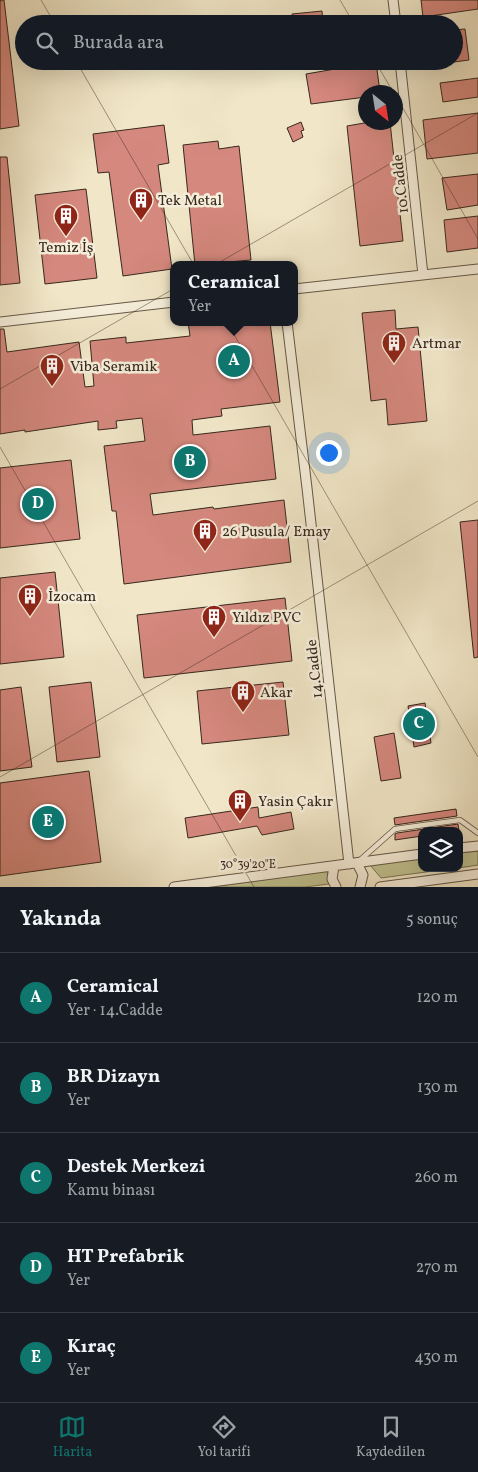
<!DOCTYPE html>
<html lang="tr">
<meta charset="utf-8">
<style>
body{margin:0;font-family:Vollkorn,serif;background:#20242c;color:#f1f3f6}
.controls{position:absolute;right:15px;bottom:15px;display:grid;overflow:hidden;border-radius:10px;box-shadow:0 5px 20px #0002}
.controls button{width:45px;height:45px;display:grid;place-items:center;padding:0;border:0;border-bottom:1px solid #363941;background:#171b24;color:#f1f3f6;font:25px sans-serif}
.compass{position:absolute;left:358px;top:85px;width:45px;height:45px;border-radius:50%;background:#171b24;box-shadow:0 5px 20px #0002;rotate:150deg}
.you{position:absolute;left:328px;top:452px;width:18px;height:18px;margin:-12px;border:4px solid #fff;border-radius:50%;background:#1a73e8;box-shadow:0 0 0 8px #1a73e833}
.badge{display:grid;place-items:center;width:32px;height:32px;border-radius:50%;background:#0f766e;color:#fff;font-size:16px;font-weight:700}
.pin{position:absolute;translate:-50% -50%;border:2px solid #fff;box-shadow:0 1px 5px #0006}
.popup{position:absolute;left:170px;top:261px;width:128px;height:65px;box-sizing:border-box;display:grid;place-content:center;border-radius:10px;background:#171b24;filter:drop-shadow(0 1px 4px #0005);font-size:16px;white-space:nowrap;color:#9ea1a6}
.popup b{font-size:19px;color:#f1f3f6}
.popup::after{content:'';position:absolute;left:50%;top:100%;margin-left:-10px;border:10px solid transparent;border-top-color:#171b24}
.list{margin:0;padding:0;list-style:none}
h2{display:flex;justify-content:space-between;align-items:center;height:65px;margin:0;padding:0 20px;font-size:21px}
h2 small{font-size:16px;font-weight:400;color:#9ea1a6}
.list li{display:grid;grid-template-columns:32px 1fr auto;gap:15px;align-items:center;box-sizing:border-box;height:90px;padding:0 20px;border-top:1px solid #363941}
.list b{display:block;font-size:19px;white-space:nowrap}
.list p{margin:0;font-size:16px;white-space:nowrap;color:#9ea1a6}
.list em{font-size:16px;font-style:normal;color:#9ea1a6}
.icon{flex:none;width:28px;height:28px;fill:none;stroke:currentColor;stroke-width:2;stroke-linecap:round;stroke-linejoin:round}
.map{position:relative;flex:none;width:478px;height:887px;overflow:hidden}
.search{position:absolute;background:#171b24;box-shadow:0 5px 20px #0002;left:15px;right:15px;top:15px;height:55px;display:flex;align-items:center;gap:12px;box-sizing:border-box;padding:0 18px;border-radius:28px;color:#9ea1a6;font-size:19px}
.sheet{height:515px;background:#171b24}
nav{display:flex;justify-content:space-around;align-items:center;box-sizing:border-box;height:70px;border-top:1px solid #363941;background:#171b24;font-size:14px;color:#9ea1a6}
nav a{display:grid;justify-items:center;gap:2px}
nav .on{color:#0f766e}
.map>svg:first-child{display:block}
</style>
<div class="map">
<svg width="478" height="887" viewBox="0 0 478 887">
<rect width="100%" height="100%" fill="#f1e7c8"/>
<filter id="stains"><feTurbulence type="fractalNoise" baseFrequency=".004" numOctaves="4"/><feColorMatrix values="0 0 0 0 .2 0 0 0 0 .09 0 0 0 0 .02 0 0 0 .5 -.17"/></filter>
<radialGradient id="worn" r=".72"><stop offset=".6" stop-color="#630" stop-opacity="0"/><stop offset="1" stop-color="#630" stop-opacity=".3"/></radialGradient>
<path fill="#c1c391" stroke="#7c7657" d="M478 851V865L459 868V853Z
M422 858V868H456L381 878 370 865Z
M327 871 329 884 305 887H211Z"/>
<path fill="#d5887e" stroke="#37281d" d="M0 0H4L19 126 0 129Z
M421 0H478V9L423 17Z
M322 11 323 24H293L292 14Z
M465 29 469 60 454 62V30Z
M376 62 380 92H366V97L311 104 306 74Z
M478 78V97L443 102 440 83Z
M478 113V153L427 159 423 120Z
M301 122 304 130 301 131 303 137 293 142 287 128Z
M370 122H390L403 241 360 246 347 126Z
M164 125 169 163 158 165 172 269 123 276 109 172 98 173 93 134Z
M218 141 219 149 239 146 251 260 195 265 183 145Z
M0 157H7L20 283 0 285Z
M478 174V205L447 210 442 178Z
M86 189 97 278 45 284 35 195Z
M478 216V248L447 252 444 220Z
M395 310 396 329 418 327 427 421 388 425 386 399 371 401 362 313Z
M188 322H270L280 402 221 409 222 416 192 420 193 435 270 426 276 479 150 494 153 515 213 507 214 509 284 500 291 562 124 584 116 511H112L104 446 145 441 142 418 116 421 117 428 98 430V421L25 432V430L0 434V329H4L7 352 79 342 85 387 94 386 90 341 126 337V343L190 336Z
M71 460 80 539 0 548V468Z
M478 520V657L474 658 460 522Z
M55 572 64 657 0 664V578Z
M285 598 292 661 144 678 137 615Z
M91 682 100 757 57 762 49 687Z
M283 682 289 735 202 744 197 691Z
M21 687 32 767 0 771V690Z
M425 703 431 743 414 747 408 706Z
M394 733 401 778 381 781 374 737Z
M89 771 101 862 0 876V783Z
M258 807 259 818 291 812 294 829 262 835 257 826 188 838 185 818Z
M456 809 457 816 395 825 394 818Z
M458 824 459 831H422V836L395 840V834L397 833Z"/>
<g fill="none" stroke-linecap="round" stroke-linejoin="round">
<defs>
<path id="service" d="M359 861 395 829 460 820 478 833"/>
<path id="minor" d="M393 0 396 24
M400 61 423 275
M294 289 478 269
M0 322 174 302
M287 322 307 488 349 864
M459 848 478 846
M357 863 363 875 360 887
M334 866 332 879 336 887
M174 887 422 854
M380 887 478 874"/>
</defs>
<use href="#service" stroke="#665848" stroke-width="6"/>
<use href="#minor" stroke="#665848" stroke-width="11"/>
<use href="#service" stroke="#f6efdb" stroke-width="4.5"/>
<use href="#minor" stroke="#f6efdb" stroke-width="9"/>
</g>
<path fill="none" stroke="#37281d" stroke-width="1" stroke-opacity="0.45" d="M41 0 55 24M340 0 354 24M0 2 3 0M76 61 478 757M375 61 393 92M396 96 478 239M0 389 478 113M0 447 254 887M0 777 478 501"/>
<defs>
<symbol id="building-pin" viewBox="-11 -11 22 30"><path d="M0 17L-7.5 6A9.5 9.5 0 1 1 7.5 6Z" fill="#8f2418" stroke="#f6efdb"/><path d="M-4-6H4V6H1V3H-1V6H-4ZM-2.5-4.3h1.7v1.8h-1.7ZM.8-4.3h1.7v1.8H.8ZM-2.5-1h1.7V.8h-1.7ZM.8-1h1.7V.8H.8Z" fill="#fff"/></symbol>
</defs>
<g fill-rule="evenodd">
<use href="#building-pin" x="127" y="186" width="28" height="38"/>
<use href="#building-pin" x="52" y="202" width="28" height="38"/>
<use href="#building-pin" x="380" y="329" width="28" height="38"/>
<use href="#building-pin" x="38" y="352" width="28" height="38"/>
<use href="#building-pin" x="191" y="517" width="28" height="38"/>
<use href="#building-pin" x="16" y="582" width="28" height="38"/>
<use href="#building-pin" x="200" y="603" width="28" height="38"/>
<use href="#building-pin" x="229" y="678" width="28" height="38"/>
<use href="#building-pin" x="226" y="787" width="28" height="38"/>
</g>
<g text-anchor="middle" stroke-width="5" stroke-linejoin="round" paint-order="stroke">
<g font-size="15" fill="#37281d" stroke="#f6efdb">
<text transform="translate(400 184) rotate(-96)" y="5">10.Cadde</text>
<text transform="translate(314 669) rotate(-96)" y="5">14.Cadde</text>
</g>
<g font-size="15" fill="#37281d" stroke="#f6efdb" text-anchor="start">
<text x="158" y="205">Tek Metal</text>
<text x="66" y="252" text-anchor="middle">Temiz İş</text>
<text x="412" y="348">Artmar</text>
<text x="70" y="371">Viba Seramik</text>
<text x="222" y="536">26 Pusula/ Emay</text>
<text x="48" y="601">İzocam</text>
<text x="232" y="622">Yıldız PVC</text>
<text x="260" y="697">Akar</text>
<text x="258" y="806">Yasin Çakır</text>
</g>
</g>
<g font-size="12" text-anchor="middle" fill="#37281d" stroke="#f6efdb" stroke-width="5" stroke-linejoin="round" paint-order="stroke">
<text x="248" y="868">30°39'20"E</text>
</g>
<rect width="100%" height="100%" filter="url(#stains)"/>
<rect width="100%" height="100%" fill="url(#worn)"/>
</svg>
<div class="controls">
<button><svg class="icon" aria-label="layers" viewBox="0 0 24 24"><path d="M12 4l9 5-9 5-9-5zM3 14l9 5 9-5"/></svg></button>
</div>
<svg class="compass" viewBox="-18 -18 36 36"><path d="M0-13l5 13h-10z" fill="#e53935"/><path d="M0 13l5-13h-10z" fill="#9ea1a6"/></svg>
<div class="you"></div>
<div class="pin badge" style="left:234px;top:361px">A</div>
<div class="popup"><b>Ceramical</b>Yer</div>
<div class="pin badge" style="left:190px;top:462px">B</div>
<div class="pin badge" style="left:419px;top:724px">C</div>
<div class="pin badge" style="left:38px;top:504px">D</div>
<div class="pin badge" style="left:48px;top:822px">E</div>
<div class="search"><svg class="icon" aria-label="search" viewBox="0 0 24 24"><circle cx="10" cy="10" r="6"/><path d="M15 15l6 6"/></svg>Burada ara</div>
</div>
<section class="sheet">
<h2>Yakında<small>5 sonuç</small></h2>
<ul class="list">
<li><span class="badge">A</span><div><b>Ceramical</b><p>Yer · 14.Cadde</p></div><em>120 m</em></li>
<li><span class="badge">B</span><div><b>BR Dizayn</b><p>Yer</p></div><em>130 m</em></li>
<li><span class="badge">C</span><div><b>Destek Merkezi</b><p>Kamu binası</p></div><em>260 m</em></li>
<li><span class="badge">D</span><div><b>HT Prefabrik</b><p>Yer</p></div><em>270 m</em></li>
<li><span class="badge">E</span><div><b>Kıraç</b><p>Yer</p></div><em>430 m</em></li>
</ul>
</section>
<nav>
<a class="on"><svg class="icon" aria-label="map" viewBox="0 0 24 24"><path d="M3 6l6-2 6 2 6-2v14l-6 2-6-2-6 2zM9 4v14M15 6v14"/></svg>Harita</a>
<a><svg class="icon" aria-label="directions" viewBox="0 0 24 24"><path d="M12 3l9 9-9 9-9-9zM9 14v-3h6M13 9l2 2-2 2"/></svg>Yol tarifi</a>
<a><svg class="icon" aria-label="saved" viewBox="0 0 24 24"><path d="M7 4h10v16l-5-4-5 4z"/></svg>Kaydedilen</a>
</nav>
